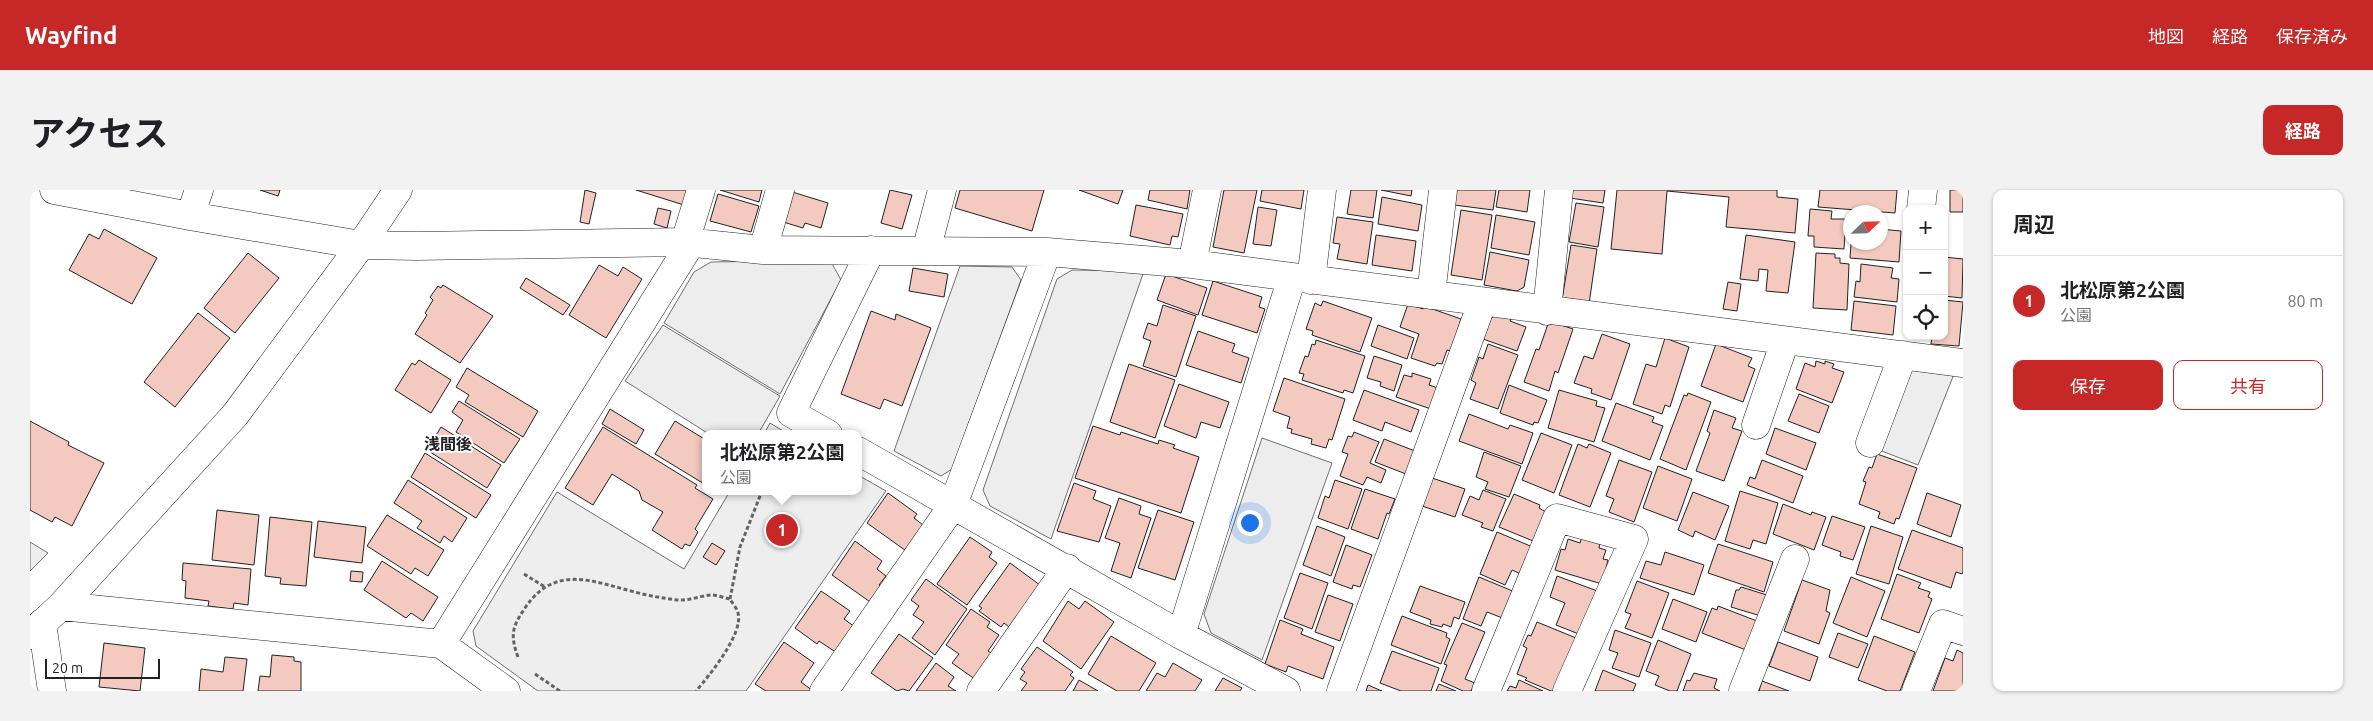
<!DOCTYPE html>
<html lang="ja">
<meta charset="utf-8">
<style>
body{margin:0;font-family:Ubuntu,"Noto Sans JP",sans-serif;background:#f2f2f2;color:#202124}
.controls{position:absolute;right:15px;top:15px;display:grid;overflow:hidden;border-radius:10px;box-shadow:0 1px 4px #0004}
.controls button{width:45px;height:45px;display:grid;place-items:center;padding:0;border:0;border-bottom:1px solid #e0e0e0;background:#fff;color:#202124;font:25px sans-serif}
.compass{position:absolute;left:1813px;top:15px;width:45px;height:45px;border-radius:50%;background:#fff;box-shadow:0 1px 4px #0004;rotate:67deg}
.scale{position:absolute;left:15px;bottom:12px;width:115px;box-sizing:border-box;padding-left:5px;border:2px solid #222;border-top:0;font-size:14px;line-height:18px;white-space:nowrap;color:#222;-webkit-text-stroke:4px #fff;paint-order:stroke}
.you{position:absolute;left:1219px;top:332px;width:18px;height:18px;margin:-12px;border:4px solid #fff;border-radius:50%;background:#1a73e8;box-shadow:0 0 0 8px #1a73e833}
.badge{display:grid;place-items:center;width:32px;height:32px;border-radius:50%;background:#c62828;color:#fff;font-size:16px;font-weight:700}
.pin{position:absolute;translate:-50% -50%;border:2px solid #fff;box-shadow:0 1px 5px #0006}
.popup{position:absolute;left:672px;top:240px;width:160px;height:65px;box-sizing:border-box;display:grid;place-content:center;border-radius:10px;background:#fff;filter:drop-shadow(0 1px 4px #0005);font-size:16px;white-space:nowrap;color:#757577}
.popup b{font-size:19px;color:#202124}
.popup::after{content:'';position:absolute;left:50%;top:100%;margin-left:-10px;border:10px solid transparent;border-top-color:#fff}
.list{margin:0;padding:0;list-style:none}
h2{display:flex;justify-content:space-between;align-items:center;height:65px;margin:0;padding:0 20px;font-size:21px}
h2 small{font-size:16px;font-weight:400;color:#757577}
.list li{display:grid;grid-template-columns:32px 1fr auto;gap:15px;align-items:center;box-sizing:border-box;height:90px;padding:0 20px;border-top:1px solid #e0e0e0}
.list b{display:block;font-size:19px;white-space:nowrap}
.list p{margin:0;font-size:16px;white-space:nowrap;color:#757577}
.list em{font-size:16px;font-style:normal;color:#757577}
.actions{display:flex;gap:10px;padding:15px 20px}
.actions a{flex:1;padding:11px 0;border:1px solid #c62828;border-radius:10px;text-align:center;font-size:18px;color:#c62828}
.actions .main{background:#c62828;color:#fff}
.icon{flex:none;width:28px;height:28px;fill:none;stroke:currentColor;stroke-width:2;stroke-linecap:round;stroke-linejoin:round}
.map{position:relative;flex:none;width:1933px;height:501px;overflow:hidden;border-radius:10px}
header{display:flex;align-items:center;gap:30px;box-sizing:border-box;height:70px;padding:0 25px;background:#c62828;color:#fff}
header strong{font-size:24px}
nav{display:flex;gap:28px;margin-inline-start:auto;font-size:18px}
.intro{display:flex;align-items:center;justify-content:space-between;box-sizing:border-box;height:120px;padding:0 30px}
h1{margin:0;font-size:35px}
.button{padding:12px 22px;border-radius:10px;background:#c62828;color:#fff;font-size:18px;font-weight:700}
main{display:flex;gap:30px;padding:0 30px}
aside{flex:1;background:#fff;border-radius:10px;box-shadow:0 1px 4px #0004}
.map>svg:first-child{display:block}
</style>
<header>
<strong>Wayfind</strong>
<nav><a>地図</a><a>経路</a><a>保存済み</a></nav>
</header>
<div class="intro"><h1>アクセス</h1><a class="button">経路</a></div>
<main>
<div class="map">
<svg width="1933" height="501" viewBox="0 0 1933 501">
<rect width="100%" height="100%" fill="#fff"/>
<path fill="#eee" stroke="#6f6f6f" d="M740 233 758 244H734Z
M828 285 856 301 716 501H508L446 456 443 441 527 302 654 379 700 301H828Z"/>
<path fill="#ededed" stroke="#6f6f6f" d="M800 70 811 90 750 204 634 133 664 82 681 72Z
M930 76 982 77 991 90 922 279 911 286 864 261Z
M1042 80 1114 81 1021 349 960 316 953 300 1027 89Z
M633 135 750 206 728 244H679L595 191Z
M1880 178 1924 184 1888 275 1849 260Z
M1232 248 1302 273 1232 470 1181 443 1174 424Z
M0 352 18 363 0 381Z"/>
<path fill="#f3c9c0" stroke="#222" d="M230 0H250L248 6Z
M555 0 566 3 559 34 550 32Z
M606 0H658L654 15Z
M690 0H732L729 12Z
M860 0 882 5 872 39 851 33Z
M930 0H1014L1002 41 925 18Z
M1049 0H1093L1088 14Z
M1120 0H1160L1157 19 1118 10Z
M1194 0H1227L1214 63 1183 57Z
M1232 0H1274L1271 19 1230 11Z
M1321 0H1347L1343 28 1317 24Z
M1351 0H1382L1381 6Z
M1426 0H1466L1463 20 1424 15Z
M1469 0H1500L1497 22 1466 17Z
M1541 0H1575L1573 13 1540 8Z
M1587 0H1747V7L1768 9 1765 43 1696 37 1699 7 1637 1 1632 64 1581 59Z
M1790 0H1867L1865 23 1788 17Z
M1920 0H1933V22H1920Z
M759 1 798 13 791 38 775 33 773 38 750 31Z
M688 4 729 16 721 42 680 31Z
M1352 7 1392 15 1388 41 1348 34Z
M1546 13 1574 17 1568 57 1539 52Z
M1106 15 1153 24 1148 47 1142 46 1140 55 1100 46Z
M1228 17 1247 20 1241 56 1223 54Z
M628 18 641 21 637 38 624 34Z
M1780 19 1802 21 1801 29H1816L1814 59 1784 57V46H1778Z
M1431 20 1462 25 1452 90 1421 85Z
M1466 25 1505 32 1499 65 1461 58Z
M1307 27 1343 32 1337 74 1307 69 1310 54 1303 53Z
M74 39 127 68 102 114 39 80 59 44 69 49Z
M1850 39 1871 41 1869 72 1820 68 1821 54 1850 52Z
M1346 45 1386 51 1382 81 1342 75Z
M1716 45 1765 52 1758 103 1736 101 1738 80 1729 79 1728 91 1710 89Z
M1541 55 1567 59 1559 114 1532 110Z
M1460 62 1499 70 1494 97 1487 101 1454 95Z
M218 63 249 88 205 143 174 118Z
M1786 63 1805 64V68H1810V73L1819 74 1817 120 1783 118Z
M1914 67 1933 69 1932 108 1914 106Z
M1831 74 1863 78 1861 88 1869 89 1867 112 1824 107 1826 91 1830 92Z
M569 75 588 86 593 77 612 89 576 148 539 125Z
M883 78 918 84 914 107 879 101Z
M1136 84 1177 98 1168 125 1127 110Z
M496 88 540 115 533 125 490 98Z
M1183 91 1232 107 1229 117 1235 119 1227 143 1172 125Z
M1698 92 1711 94 1707 121 1693 119Z
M413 95 463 126 430 173 385 144 397 125 395 123 403 110 400 107 408 96 411 98Z
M1914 110 1933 112 1929 156 1901 154 1902 146H1914Z
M1293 111 1342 128 1330 162 1282 145 1283 141 1276 139 1285 113 1291 116Z
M1824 111 1866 116 1863 145 1821 140Z
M1378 114 1393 119 1394 116 1431 129 1421 161 1417 160 1412 174 1407 173 1405 176 1381 168 1389 144 1370 137Z
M1133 115 1166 126 1146 187 1113 176 1121 151 1113 148 1118 133 1127 136Z
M841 121 865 130 866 124 901 138 872 216 854 209 850 219 811 204Z
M168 123 200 148 145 217 114 192Z
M1469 124 1481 129 1480 131 1496 137 1487 161 1453 149 1461 128Z
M1519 131 1543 139 1528 183 1525 181 1519 201 1494 192 1506 159 1509 160Z
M1348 135 1384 148 1377 169 1341 156Z
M1168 141 1205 154 1202 162 1219 168 1211 193 1156 175Z
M1572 144 1600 154 1581 210 1561 203 1562 199 1544 193 1554 166 1563 169Z
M1635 148 1659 157 1640 217 1635 215 1632 224 1603 214 1616 174 1626 177Z
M1286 150 1335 166 1323 203 1314 200 1313 203 1272 190 1274 184 1269 183 1275 166 1278 167 1282 154 1285 155Z
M1458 154 1488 165 1468 219 1440 209 1446 193 1441 190 1449 167 1453 169Z
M1686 154 1722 168 1718 176 1725 179 1713 212 1671 196Z
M1344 166 1372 175 1364 201 1350 196 1351 192 1337 188Z
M389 170 421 190 401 223 365 200 382 173 385 175Z
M1786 171 1795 174V171L1804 174 1802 178 1814 182 1802 213 1766 199 1775 173 1785 177Z
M1099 174 1145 190 1125 248 1080 232Z
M437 178 508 221 493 247 435 212 439 205 426 197Z
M1382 183 1401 189 1399 195 1408 198 1401 219 1366 207 1374 185 1382 187Z
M1254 188 1315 209 1302 250 1299 249 1296 258 1281 254 1282 249 1261 243 1262 239 1257 238 1260 227 1243 221Z
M1149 194 1199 212 1190 238 1171 232 1166 248 1134 236Z
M1479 195 1517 210 1508 233 1504 232 1503 235 1470 223Z
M1334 200 1389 220 1381 242 1355 232 1352 241 1323 230Z
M1529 200 1567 211 1566 216 1575 218 1564 252 1518 238Z
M1658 203 1681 212 1656 280 1630 269 1654 205 1657 206Z
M1769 204 1799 216 1789 243 1758 231Z
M429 211 490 249 474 273 426 242 433 230 422 222Z
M1586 213 1624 227 1622 232 1633 236 1620 270 1572 251Z
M580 219 614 240 606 254 572 234Z
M1684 220 1706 228 1702 238 1712 241 1694 291 1666 281 1680 243 1677 241Z
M1439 224 1478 239 1480 235 1503 243 1492 274 1429 251Z
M0 231 39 252 38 255 74 273 42 336 25 327 22 332 0 320Z
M645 231 676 250V295L625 264Z
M1063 236 1090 245 1091 242 1128 254 1129 250 1145 255 1143 258 1169 267 1151 323 1045 288Z
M411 237 471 275 457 298 397 260Z
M573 237 667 295 665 298 683 309 665 339 668 342 660 356 655 354 652 359 622 340 633 322 612 310 609 301 582 284 563 315 535 298Z
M1745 238 1786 253 1776 280 1736 264Z
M1324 242 1349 252 1340 273 1356 280 1351 293 1337 287 1333 295 1310 286 1318 264 1312 262 1318 246 1322 247Z
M1511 243 1542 255 1524 303 1492 290Z
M1354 249 1385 261 1376 284 1345 272Z
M1548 254 1557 258 1559 254 1581 263 1560 317 1529 305Z
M1454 262 1491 276 1479 307 1455 299 1458 292 1446 287Z
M395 263 461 305 446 328 381 287Z
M1847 264 1887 278 1869 329 1866 328 1864 334 1848 328 1850 322 1829 314 1836 292 1833 291 1839 277 1842 278Z
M1589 270 1622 282 1604 332 1579 322 1584 309 1576 306Z
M1732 270 1773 286 1763 313 1717 295 1720 287 1725 289Z
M1628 276 1662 289 1647 331 1613 318Z
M1402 288 1435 299 1425 327 1392 316Z
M378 290 437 328 422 352 414 346 410 353 387 338 392 331 364 313Z
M1305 290 1332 299 1318 339 1288 328 1295 306 1299 308Z
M1044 293 1066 301 1063 309 1081 316 1069 352 1027 341Z
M1335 299 1365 309 1359 324 1357 323 1348 349 1321 339Z
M1453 300 1476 309 1463 341 1451 337 1453 333 1432 325 1440 306 1449 310Z
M1710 301 1748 313 1736 354 1723 350 1720 359 1695 351Z
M1663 302 1699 316 1685 350 1665 341 1663 347 1648 340Z
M858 303 887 324 884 328 893 335 879 363 837 333Z
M1897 303 1931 315 1921 347 1887 334Z
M1484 304 1510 315 1509 318 1516 322 1503 351 1469 337Z
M1089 308 1111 316 1109 324 1121 328 1101 388 1081 381 1090 353 1075 348Z
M1753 314 1781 325 1782 322 1796 327 1784 360 1743 344Z
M187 320 229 325 224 375 182 370Z
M1128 320 1164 332 1145 390 1108 378Z
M357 325 414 360 398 386 385 378 381 384 337 356Z
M1802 326 1835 337 1823 370 1810 366 1811 362 1792 355Z
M240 327 282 332 276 396 250 394 251 388 235 386Z
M288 331 336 337 332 373 284 367Z
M1287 336 1315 347 1301 386 1273 375Z
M1841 336 1873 347 1859 394 1826 384Z
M1882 340 1933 358V382L1932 384 1926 382 1921 398 1868 379Z
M1467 342 1505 358 1493 385 1482 380 1475 395 1450 384Z
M940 347 962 362 959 367 967 373 937 415 907 394Z
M1552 347 1570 352 1569 358 1576 360 1573 369 1578 370 1572 394 1525 380 1531 359 1535 360 1538 349 1550 353Z
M825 351 852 371 847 379 856 386 849 395 853 398 843 414 802 385Z
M682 353 695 361 686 375 673 367Z
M1688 354 1743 372 1734 402 1678 383Z
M1316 355 1342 365 1330 397 1323 395 1322 399 1303 392Z
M1635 362 1674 375 1664 405 1610 388 1616 371 1631 375Z
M352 371 408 407 393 431 381 423 376 428 334 400Z
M153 373 221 379 218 415 204 413 203 419 178 416 179 411 155 408 156 391 152 390Z
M980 373 1014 398 984 441 974 433 971 437 949 421 952 418 949 416Z
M321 381 333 382 332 392 320 391Z
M1270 383 1298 393 1282 439 1254 428Z
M1867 384 1891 393 1888 398 1900 402 1898 407 1902 409 1889 443 1851 429Z
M1527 386 1570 402 1554 446 1526 435 1535 413 1520 407Z
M1449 387 1485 402 1475 429 1457 422 1451 436 1433 429Z
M1821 387 1855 401 1837 447 1803 433Z
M896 389 937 419 905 465 882 448 894 432 883 425 889 416 881 410Z
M1772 390 1800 400 1796 421 1800 423 1789 454 1754 441Z
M1607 391 1639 403 1622 448 1595 438 1601 424 1595 422Z
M1390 396 1435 412 1429 429 1424 427 1421 437 1413 434 1412 437 1400 434 1401 430 1380 422Z
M1711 397 1737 405 1731 426 1701 417 1706 400H1709Z
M791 401 820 421 814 429 825 437 807 463 789 451 787 454 765 438Z
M1298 405 1323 414 1310 451 1285 442Z
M1643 409 1677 422 1666 452 1632 439Z
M1038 411 1049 419 1055 411 1084 432 1051 479 1013 451Z
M1688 416 1727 431 1716 460 1672 443 1682 418 1687 420Z
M941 419 960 432 957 437 969 445 958 461 967 467 949 492 922 473 929 464 916 455Z
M1372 426 1417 443 1416 447 1420 449 1411 474 1361 455Z
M1250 430 1273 439 1271 444 1304 457 1293 489 1258 476 1256 482 1235 474Z
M1507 432 1551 450 1530 501H1521L1495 490 1497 488 1487 484 1497 458 1493 456 1498 445 1501 446Z
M1432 433 1455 442 1435 489 1445 493 1441 501H1433L1411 491 1417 475 1414 474Z
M1585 440 1621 453 1609 487 1582 478 1588 463 1579 460Z
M1808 443 1838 454 1828 478 1799 467Z
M869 444 903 468 879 501 873 499 867 501 841 483Z
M1081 446 1126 473 1109 501H1087L1058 484Z
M1844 446 1885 462 1870 501H1857L1828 490Z
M1628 450 1661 464 1647 501H1640L1625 495 1629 486 1616 481Z
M754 452 784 473 771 492 783 501H736L725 494Z
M1748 452 1788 467 1780 491 1739 476Z
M74 453 115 458 110 501 69 497Z
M1007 457 1043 482 1040 485 1044 488 1035 501H991L997 493 990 489 995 482 991 479Z
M1927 460 1933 463V501H1903L1915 468 1923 471Z
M1362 461 1409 478 1401 501H1371L1350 493Z
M242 465 264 467V471L271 472V501H228L230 486 240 487Z
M195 467 217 469 213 501H169L171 479 193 482Z
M906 473 924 487 918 496 926 501H886Z
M1143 473 1172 490 1165 501H1116L1127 483 1135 487Z
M1573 480 1606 494 1603 501H1565Z
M1664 483 1687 489 1684 498 1690 501H1653L1657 490 1660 491Z
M1193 488 1212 498 1210 501H1185Z
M1049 490 1068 501H1043Z
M1489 490 1513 501H1477L1480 496 1486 498Z
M1732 491 1759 501H1729Z
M1409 494 1426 501H1406Z
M1338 495 1352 501H1336Z"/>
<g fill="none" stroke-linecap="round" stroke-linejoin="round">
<defs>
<path id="minor" d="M24 0 160 26 331 55 387 56 655 52 733 60 1017 62 1162 74 1933 173
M1891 19 1893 0
M160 26 169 0
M655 52 671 0
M733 60 750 0
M896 61 912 0
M1162 74 1177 0
M1281 90 1292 0
M1401 105 1413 0
M1517 121 1529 0
M1726 235 1755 151
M798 244 761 223 841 60
M1840 253 1873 165
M828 261 1151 445 1256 501
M31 416 411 454 476 501
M12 433 22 501
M0 445 31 416 205 225 331 55 368 0
M1151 445 1262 87
M411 454 661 53
M794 501 923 315 1017 62
M951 501 1037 378
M1311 501 1452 113
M1456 501 1527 328 1604 349 1537 501
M1713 501 1765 369
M1886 501 1913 434 1933 441"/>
</defs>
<use href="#minor" stroke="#222" stroke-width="29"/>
<path stroke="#646464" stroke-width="3" stroke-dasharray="4 2.5" stroke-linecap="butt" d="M494 384 515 397
M700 409 710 357 732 301
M488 467C480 445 482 437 495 418 525 373 564 392 605 402 619 406 633 408 647 410 658 411 670 406 681 405 687 405 694 408 700 409 702 413 707 418 708 423 714 443 679 486 666 501
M505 484 530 501"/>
<use href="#minor" stroke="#fff" stroke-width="28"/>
</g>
<g text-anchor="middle" stroke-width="4" stroke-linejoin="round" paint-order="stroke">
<g font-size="16" font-weight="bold" fill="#222" stroke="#fff">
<text x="418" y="260">浅間後</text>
</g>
</g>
</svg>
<div class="controls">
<button>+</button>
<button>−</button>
<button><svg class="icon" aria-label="locate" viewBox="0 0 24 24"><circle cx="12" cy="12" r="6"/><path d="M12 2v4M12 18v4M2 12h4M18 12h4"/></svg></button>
</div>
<svg class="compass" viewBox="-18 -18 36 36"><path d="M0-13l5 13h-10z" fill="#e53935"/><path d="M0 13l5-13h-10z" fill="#757577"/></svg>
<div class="scale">20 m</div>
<div class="you"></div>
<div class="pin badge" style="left:752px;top:340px">1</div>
<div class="popup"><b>北松原第2公園</b>公園</div>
</div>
<aside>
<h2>周辺<small></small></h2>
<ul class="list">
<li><span class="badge">1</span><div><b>北松原第2公園</b><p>公園</p></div><em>80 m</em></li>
</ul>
<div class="actions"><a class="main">保存</a><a>共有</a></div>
</aside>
</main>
